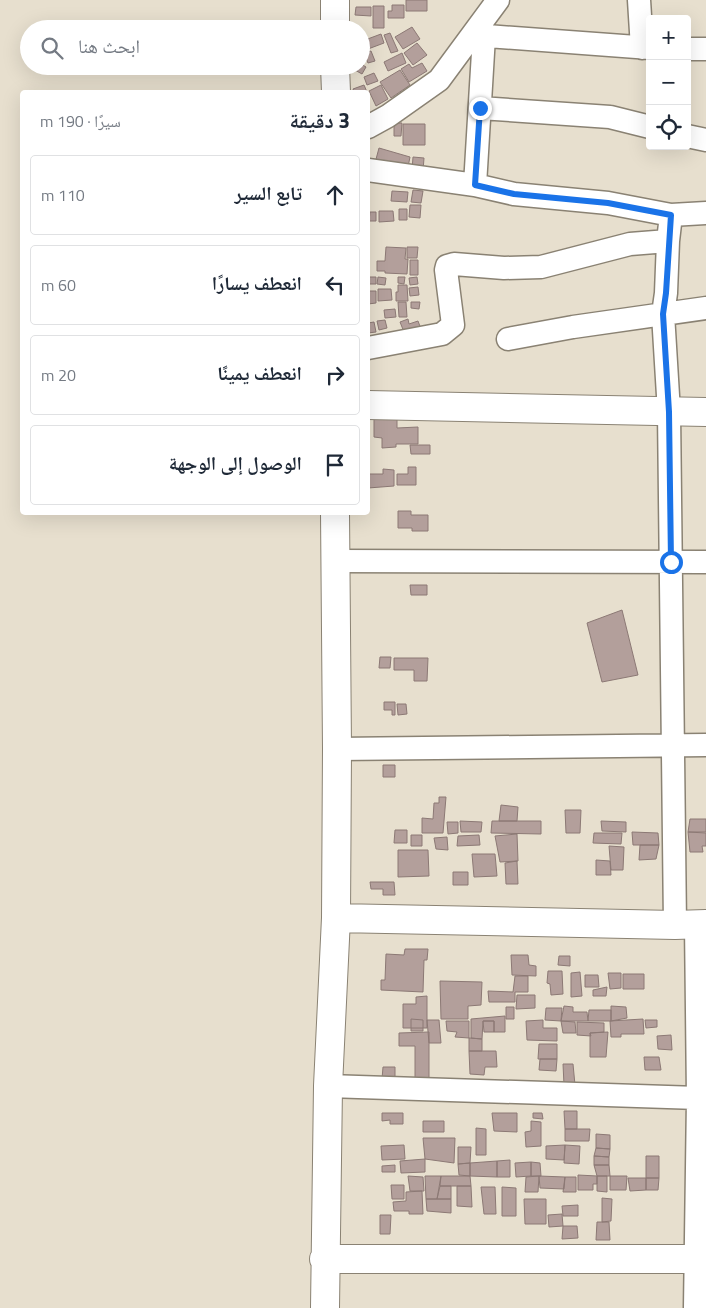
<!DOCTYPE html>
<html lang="ar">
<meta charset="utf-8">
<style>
body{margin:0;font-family:"Titillium Web","Noto Naskh Arabic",sans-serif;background:#f2f2f3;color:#1f2937;direction:rtl}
.controls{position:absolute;right:15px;top:15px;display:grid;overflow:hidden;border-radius:5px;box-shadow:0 5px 20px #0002}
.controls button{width:45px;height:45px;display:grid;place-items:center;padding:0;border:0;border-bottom:1px solid #e0e1e3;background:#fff;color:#1f2937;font:25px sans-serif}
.stop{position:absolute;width:15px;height:15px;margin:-11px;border:4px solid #1a73e8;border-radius:50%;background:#fff}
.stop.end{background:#1a73e8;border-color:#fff;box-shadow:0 1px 5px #0008}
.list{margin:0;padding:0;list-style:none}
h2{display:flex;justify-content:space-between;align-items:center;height:65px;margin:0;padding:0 20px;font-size:21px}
h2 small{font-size:16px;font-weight:400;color:#747a83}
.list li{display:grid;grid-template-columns:32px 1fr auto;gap:15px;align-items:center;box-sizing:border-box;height:80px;margin:0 10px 10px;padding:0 10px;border:1px solid #e0e1e3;border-radius:5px}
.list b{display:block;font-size:19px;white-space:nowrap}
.list em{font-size:16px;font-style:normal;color:#747a83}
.icon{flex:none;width:28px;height:28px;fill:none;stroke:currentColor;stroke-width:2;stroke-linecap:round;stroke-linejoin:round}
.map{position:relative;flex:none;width:706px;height:1308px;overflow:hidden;direction:ltr}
.search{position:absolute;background:#fff;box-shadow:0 5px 20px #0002;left:20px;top:20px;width:350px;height:55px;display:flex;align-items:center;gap:12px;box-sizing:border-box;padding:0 18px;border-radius:28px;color:#747a83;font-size:19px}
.panel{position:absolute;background:#fff;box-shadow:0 5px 20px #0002;left:20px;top:90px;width:350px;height:425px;border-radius:5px;direction:rtl}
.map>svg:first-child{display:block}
</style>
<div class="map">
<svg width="706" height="1308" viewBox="0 0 706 1308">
<rect width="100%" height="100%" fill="#e7dfce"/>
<path fill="#b39f9b" stroke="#8c7975" d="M406 0H427V11H406Z
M392 5H404V18H388V11H392Z
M373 6H384V28H373Z
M356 7H371V16L355 15Z
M412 27 420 39 403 49 395 37Z
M390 33 398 51 391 53 384 35Z
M381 34 384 43 368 49 365 40Z
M417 43 427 55 413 65 404 53Z
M371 51 375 61 368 63 364 53Z
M402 53 406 63 388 71 384 62Z
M422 63 427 71 409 82 401 69 409 64 412 68Z
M361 64 366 67 362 74 348 66H361Z
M400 70 410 85 391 98 380 82Z
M374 73 378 81 367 85 364 77Z
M364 85 367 92H354L353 89Z
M381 85 388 99 376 106 369 91Z
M394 123H402L401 136H394Z
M403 124H425V145H403Z
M379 148 410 157 408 167 375 163Z
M413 157 424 158 423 171 412 170Z
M413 190 423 191 421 203 411 202Z
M392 191 408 192 407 202 391 201Z
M410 205H421L420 218 409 217Z
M399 209H407V220H399Z
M379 211H393L394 221 379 222Z
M370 212H376V221H369Z
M386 247 406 248 405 259H408L407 274 385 273V271H377V261H385Z
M407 247H418L417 258H407Z
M410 260H418V275H410Z
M368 277H376V284H368Z
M378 277 386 278 385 285 377 284Z
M398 277H405L404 284 398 283Z
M417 277 418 284 410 285 409 278Z
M398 285H407L408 301H396V292H398Z
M418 287 419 295 410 296 409 288Z
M378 289H391L392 300 378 301Z
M368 291H376V303L368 304Z
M398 302H406L407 317H399Z
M411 302H420L419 309 411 308Z
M395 309 396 317 385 318 384 310Z
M408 319 409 324 418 321 421 329 404 332 400 322Z
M385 320 387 328 379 330 377 321Z
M374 322 376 332 368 333V323Z
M374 415H397V428L418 427V444H396V447L382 448V438L374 437Z
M410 445H430V454H411Z
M408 467H416V485H397V474H408Z
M383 469 394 470V486L368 488V474H383Z
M398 511H411V515H428V531H412V528H398Z
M410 585H427V595H411Z
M622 610 638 675 602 682 587 623Z
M380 657H391L390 668H379Z
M394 658H428L427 681H414V670H394Z
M384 702H395V715H392V710H384Z
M397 704H406L407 714 398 715Z
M383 765H395V777H383Z
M439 797H446L443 833H422V818L433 819 434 803H439Z
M501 805 518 807 517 821H499Z
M565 810H581L580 833H566Z
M690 819H706V832H688Z
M460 821 482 822 481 832H461Z
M492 821H541V834L491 833Z
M601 821 626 822V832L602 831Z
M447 822H458V833L448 834Z
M395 830H407V843H394Z
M632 832 658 833 659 845H633Z
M688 832 706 833V846H702L703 852H690Z
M594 833H622L621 844 593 843Z
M517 834 518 861 500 862 495 836Z
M411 835H422V846H411Z
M479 835 480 845 457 846 458 836Z
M447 837 448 850 436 849 434 838Z
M640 845H659L656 859 639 860Z
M609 846 624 847 623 870H611Z
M398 850H428L429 876 398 877Z
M472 854H495L497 876 474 877Z
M596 860 610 861 611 875H596Z
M517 861 518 884H506L505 863Z
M453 872H468V885H453Z
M370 882H394L395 895H383V889H371Z
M405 949H428L427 960H424L423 992 381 990V980H385L386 954 404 955Z
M511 955H528L529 965 536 966V976L512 975Z
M559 956H570V966L558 965Z
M548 971H562L563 994 551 995 550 984 547 983Z
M580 972 582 996 571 997V973Z
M608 973H621V988L610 989Z
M623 974H644V989H623Z
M585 975H598L599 987H585Z
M515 976H528V992H515V1002H489L488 991 513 992Z
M440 981 482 982 481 1005 468 1006V1019H441Z
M607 987 606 996H593V990Z
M517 995H535V1008L516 1009Z
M427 996V1028H403V1004H416V997Z
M564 1006 573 1007V1012H587L588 1021H561Z
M611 1006 626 1007 627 1018 611 1021Z
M506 1007H514V1019H506Z
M546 1008H562L561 1021 545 1020Z
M589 1010H611V1021H588Z
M505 1016V1032H494V1021H483L482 1039 471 1038V1019Z
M411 1019 423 1020V1031H411Z
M643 1019 644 1034H621V1037H611L610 1021Z
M427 1020H439L441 1043H429Z
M543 1020V1028H557V1041L527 1040 526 1021Z
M645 1020H657V1027L646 1028Z
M446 1021H469V1038L455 1037 457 1032 447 1031Z
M483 1021H494V1032H484Z
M561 1021 575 1022 576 1033H563Z
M577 1022 604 1023V1032L590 1033 591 1036 577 1035Z
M429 1032V1078L415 1079V1046H399V1033Z
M608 1032 606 1057H590V1033Z
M671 1035 672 1050 658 1049 657 1036Z
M469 1038 482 1039V1051H469Z
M539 1044H557V1059H538Z
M469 1051H496L497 1067H485L484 1075 470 1074Z
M644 1057H659L661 1070H645Z
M540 1059H557L556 1071 539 1070Z
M563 1064H573L575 1085H564Z
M383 1067H395V1079H382Z
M564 1111H577V1129H565Z
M382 1113H403V1124H390V1120L382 1121Z
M492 1113H517V1132L494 1131Z
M533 1113H542L543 1119 533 1118Z
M423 1121H444V1132H423Z
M531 1121 541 1122V1146L526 1147 525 1132 531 1131Z
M476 1128 486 1129V1155H476Z
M565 1129H590L589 1141H565Z
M596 1134 610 1135V1149L596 1148Z
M423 1138H455L454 1163 425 1159Z
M404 1145 405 1159 382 1160 381 1146Z
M565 1145 564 1160 546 1159V1146Z
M565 1145 580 1146 579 1164 564 1163Z
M458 1147H471L470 1163 458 1164Z
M596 1148 610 1149 609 1157 594 1156Z
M594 1156 609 1157V1165H594Z
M646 1156H659V1178H646Z
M425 1159V1172L401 1173 400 1161Z
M510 1160V1177H497V1161Z
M497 1161V1177L470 1176V1163Z
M531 1162V1176L516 1177 515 1163Z
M531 1162 540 1163 541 1176H531Z
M470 1163V1176L459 1175 458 1164Z
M395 1165V1172H382V1166Z
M594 1165H609L610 1176H597Z
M578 1175 597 1176V1184H593V1190H578Z
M408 1176 423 1177 424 1191H410Z
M425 1176H441L437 1199H426Z
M441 1176H470L471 1186H440Z
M539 1176 565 1177 564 1189 540 1188Z
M539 1176 538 1192H525L526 1177Z
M597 1176H607V1192L597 1191Z
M610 1176H627L626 1190H610Z
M565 1177H576V1192H563Z
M628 1178H646V1190L630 1191Z
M646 1178H659L658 1190H646Z
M391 1185H404V1199H392Z
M440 1186H451V1199H437Z
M457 1186H471L472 1207 457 1206Z
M481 1187H495L496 1214H484Z
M502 1187 516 1188V1216H502Z
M422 1191 423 1214H409V1211H394L393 1202 406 1201V1192Z
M602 1198 612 1199 611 1221 602 1222Z
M426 1199H451V1213L427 1211Z
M524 1199H546V1224H525Z
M578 1205V1216H563L562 1206Z
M562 1214 563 1226 549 1227 548 1215Z
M380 1215H391L390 1234H380Z
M597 1222H609L610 1240H596Z
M563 1226H577L578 1238 562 1239Z"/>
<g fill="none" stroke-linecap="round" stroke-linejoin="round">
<defs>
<path id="street" d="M639 0 642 48
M474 35 650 48
M687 49H706
M480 108 610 117 650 127
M368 127 388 116 439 80 498 0
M687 136 706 140
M368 170 475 185 514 194 608 203 671 215 706 213
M475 185 484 36
M671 215 668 241 666 293 663 314 669 412 675 925
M508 339 573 327 706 308
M368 348 442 334 453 325 446 270 447 266 454 264 504 268 541 267 630 244 668 241
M336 561 706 562
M337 749 706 745
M328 1086 698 1098
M695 1308 698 1098 696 924"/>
<path id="secondary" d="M335 0V29
M335 66 336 92
M368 405 706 412
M336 918 675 925 706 924
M324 1259H706
M325 1308 328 1086 336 918 337 749 335 512"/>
</defs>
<use href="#street" stroke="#8a8273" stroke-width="25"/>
<use href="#secondary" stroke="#8a8273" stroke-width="30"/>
<use href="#street" stroke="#fff" stroke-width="22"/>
<use href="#secondary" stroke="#fff" stroke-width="28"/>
</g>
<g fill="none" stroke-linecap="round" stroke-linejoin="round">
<path stroke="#1a73e8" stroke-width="6" d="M480 108 475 185 514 194 608 203 671 215 666 293 663 314 669 412 671 562"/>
</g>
</svg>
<div class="controls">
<button>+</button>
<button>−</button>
<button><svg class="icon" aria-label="locate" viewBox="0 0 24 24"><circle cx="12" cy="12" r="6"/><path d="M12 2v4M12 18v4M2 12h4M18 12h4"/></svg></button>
</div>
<div class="stop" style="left:671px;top:562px"></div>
<div class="stop end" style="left:480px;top:108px"></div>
<div class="search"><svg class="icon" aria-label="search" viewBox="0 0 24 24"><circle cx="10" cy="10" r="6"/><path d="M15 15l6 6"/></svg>ابحث هنا</div>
<section class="panel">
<h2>3 دقيقة<small>سيرًا · 190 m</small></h2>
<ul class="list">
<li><svg class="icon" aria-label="ahead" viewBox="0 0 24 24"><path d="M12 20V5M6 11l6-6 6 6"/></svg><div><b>تابع السير</b></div><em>110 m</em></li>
<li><svg class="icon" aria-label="left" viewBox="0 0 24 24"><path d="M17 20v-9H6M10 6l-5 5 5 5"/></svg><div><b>انعطف يسارًا</b></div><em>60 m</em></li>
<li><svg class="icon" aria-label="right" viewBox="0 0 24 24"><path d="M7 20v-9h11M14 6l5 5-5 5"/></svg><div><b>انعطف يمينًا</b></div><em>20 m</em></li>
<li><svg class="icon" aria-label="arrive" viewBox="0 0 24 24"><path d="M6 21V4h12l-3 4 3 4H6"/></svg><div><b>الوصول إلى الوجهة</b></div></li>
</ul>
</section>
</div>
